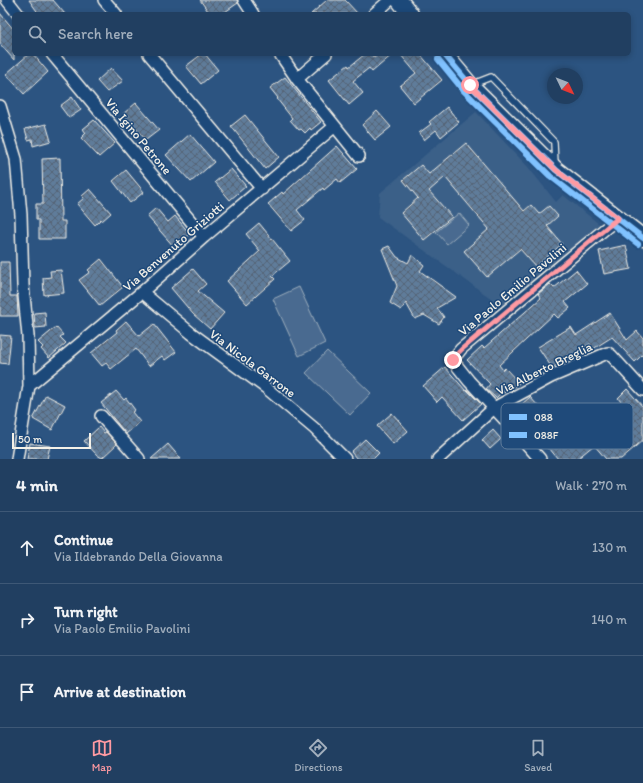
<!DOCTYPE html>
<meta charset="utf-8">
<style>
body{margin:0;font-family:Itim,sans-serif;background:#2d4a6a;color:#f1f3f6}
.compass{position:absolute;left:547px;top:68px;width:36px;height:36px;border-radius:50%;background:#213f61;box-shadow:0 2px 6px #0003;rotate:133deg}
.scale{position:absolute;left:12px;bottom:10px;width:79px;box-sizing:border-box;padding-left:4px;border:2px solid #f4f1e8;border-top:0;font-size:11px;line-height:14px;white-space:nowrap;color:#f4f1e8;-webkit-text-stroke:3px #1f4a7a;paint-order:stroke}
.stop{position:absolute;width:12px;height:12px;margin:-9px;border:3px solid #ff9aa2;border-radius:50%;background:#fff}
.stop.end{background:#ff9aa2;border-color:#fff;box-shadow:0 1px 4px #0008}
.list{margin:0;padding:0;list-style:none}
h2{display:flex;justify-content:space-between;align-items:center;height:52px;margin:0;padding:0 16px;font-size:17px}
h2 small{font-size:13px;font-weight:400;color:#a2afbd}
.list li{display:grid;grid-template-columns:26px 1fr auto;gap:12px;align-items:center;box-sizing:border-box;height:72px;padding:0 16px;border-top:1px solid #3e5876}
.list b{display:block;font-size:15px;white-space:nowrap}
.list p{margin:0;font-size:13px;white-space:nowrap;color:#a2afbd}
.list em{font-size:13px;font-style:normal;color:#a2afbd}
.icon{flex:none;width:22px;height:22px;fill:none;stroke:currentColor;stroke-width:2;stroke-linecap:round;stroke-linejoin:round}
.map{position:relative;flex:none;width:643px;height:459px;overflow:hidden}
.search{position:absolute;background:#213f61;box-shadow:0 2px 6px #0003;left:12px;right:12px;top:12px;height:44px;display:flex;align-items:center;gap:10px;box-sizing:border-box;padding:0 14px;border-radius:6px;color:#a2afbd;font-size:15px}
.sheet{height:268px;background:#213f61}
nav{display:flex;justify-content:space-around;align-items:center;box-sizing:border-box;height:56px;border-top:1px solid #3e5876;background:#213f61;font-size:11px;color:#a2afbd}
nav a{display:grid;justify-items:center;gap:2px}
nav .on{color:#ff9aa2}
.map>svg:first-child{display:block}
</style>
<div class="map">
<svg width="643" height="459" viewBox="0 0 643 459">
<defs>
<pattern id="building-cross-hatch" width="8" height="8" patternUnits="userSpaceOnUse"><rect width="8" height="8" fill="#5e7b9a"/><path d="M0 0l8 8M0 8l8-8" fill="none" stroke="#556474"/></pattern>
</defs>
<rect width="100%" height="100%" fill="#2c5481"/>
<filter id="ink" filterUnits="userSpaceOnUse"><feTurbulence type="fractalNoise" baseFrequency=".025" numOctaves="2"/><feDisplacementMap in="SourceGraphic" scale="8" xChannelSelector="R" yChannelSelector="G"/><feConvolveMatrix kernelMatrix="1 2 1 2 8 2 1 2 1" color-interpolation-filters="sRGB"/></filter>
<g filter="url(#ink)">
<path fill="#3b6088" d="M476 112 528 167 556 202 563 195 599 224 503 307 378 217 380 193Z"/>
<path fill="#496b90" stroke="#9eaebc" d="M459 213 469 225 447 244 436 232Z
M299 287 325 343 299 356 273 299Z
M327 351 371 393 350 415 306 373Z"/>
<path fill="url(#building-cross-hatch)" stroke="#f4f1e8" d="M29 0H53L65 14H39Z
M200 0H237L238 3 222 14H210Z
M327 0H345L358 14H311Z
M0 13 14 30V60L0 44Z
M29 54H33L48 72 24 94 6 74Z
M202 54H205L218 70 201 84 186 66Z
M365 54H371L374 58 379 54H393L372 72 369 68 353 81 363 93 349 105 329 80 348 65 349 67Z
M400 54H420L442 80 414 103 400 86 416 73Z
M111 68 123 81 107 92 97 81Z
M285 77 321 122 311 130 310 128 305 133 301 129 299 130 290 120 292 118 277 99 278 98 270 88Z
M72 97 81 110 69 118 60 106Z
M136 103 159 130 146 140 123 114Z
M447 107 459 122 441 137 436 130 424 140 419 133 431 124 429 122Z
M377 111 391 127 375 140 362 125Z
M245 115 279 157 265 169 231 126Z
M94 120 115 143 99 157 81 138 86 133 83 129Z
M46 124 51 141 33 146 32 139 28 140 25 129Z
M190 134 214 162 191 182 166 155Z
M466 143 524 211 531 205 539 214 549 206 558 216 547 226 562 244 536 267 520 249 487 277 464 251 489 229 445 177 429 191 452 217 424 240 401 213 418 198 403 180 421 165 429 174Z
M337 146 357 169 340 183 337 179 324 190 323 188 297 210 305 220 291 231 268 204 282 192 283 194Z
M60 158 61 221H65V239H39V220H36V204H43L42 159Z
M231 169 246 186 230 200 215 182Z
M126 170 144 192 130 203 113 181Z
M90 189 111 213 102 221 101 219 95 225 77 204 84 198 82 196Z
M156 208 168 222 175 216 190 234 175 248 147 216Z
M259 223 290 261 272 276 275 279 247 304 227 281 260 251 246 234Z
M626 245 631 269 604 274 599 251Z
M389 246 397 257 408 263 412 255 424 265 420 271 456 297 437 308 444 317 439 324 424 315 415 319 406 303 401 310 390 303 397 286 382 249Z
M101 259 123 287 100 306 79 280 90 272 88 270Z
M0 262H9L10 296H17L18 316H0Z
M193 269 206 284 198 291 224 313 210 329 193 314 171 288Z
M61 270 64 293 44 295 43 278 51 277 50 271Z
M576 270 587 284 565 302 570 308 558 318 554 314 499 365 503 370 505 368 519 383 511 391 508 389 504 393 503 391 496 398 486 389 490 384 467 360 482 346 484 348 541 298 538 294 550 284 554 288Z
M45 312 46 327 35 328 34 313Z
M610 313 627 340 637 331 643 338V354L635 362 612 337 593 349 590 344 552 368 538 347 571 327 576 335Z
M126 321 139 336 154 324 176 352 165 360 162 356 149 366 136 349 111 369 106 363 102 366 91 353 117 332 116 330Z
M56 327 63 335 60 337 66 343 49 358 41 349 43 347 38 342Z
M0 335 11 336 8 364 0 363Z
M445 367 466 391 467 390 481 404 463 420 442 397 437 402 423 386Z
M627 389 643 407V440L621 459H606L594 445 577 459H558L549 448 548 449 513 412 530 397 549 418 552 415 569 434 597 410 604 417 621 402 618 398Z
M116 391 124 400 126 398 135 410 132 412 140 422 126 434 101 403Z
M46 395 65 405 52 430 33 419Z
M392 413 408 431 393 444 377 426Z
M99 427 104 433 106 432 117 444 102 458 97 455 84 441Z
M493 430 501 439 490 449 482 440Z
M365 439 379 453 373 459H357L351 452Z
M30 443 50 446 47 459H27Z
M168 444 181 459H151Z"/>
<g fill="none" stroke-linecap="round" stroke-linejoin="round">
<defs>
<path id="lane" d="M473 84 491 77 554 142 555 165"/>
<path id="street" d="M7 0 18 14
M104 0 116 14
M244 0 253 14
M374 14 390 0
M52 54 204 237
M149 54 262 189
M280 54 297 79 359 156
M297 79 326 54
M0 106 16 159 21 215 23 285 28 336 29 386 17 459
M142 292 191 333 265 387 315 429 345 459
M29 386 142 292 204 237 335 126
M101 416 139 459
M438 459 494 408 551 377 605 354 608 353 611 355 643 390
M540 459 507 422 469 381 454 362V358L461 349 618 218"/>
<path id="secondary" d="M399 0 410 14
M444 54 470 85 556 170 643 238"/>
</defs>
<use href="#lane" stroke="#f4f1e8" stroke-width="8"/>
<use href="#street" stroke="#f4f1e8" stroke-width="14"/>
<use href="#secondary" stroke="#f4f1e8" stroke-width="19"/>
<use href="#lane" stroke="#1f4a7a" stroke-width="5.5"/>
<use href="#street" stroke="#1f4a7a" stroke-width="11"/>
<use href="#secondary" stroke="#1f4a7a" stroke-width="16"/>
<defs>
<path id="bus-1" d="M444 54 470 85 556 170 643 238"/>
<path id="bus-2" d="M438 59 464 91 550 176 638 244"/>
</defs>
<use href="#bus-1" stroke="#1f4a7a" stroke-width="9"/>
<use href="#bus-2" stroke="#1f4a7a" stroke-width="9"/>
<use href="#bus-1" stroke="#80c2ff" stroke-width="6"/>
<use href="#bus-2" stroke="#80c2ff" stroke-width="6"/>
</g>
</g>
<g fill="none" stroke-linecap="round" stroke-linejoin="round" filter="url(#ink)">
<path stroke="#ff9aa2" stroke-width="5" d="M453 360 457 354 462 349 618 218 556 170 470 85"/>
</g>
<g text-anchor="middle" stroke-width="3" stroke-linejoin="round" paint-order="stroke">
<g font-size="13" fill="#f4f1e8" stroke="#1f4a7a">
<text transform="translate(139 136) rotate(50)" y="5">Via Igino Petrone</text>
<text transform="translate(173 246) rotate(-41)" y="5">Via Benvenuto Griziotti</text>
<text transform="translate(512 289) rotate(-40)" y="5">Via Paolo Emilio Pavolini</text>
<text transform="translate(253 363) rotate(37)" y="5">Via Nicola Garrone</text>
<text transform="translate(544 368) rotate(-26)" y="5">Via Alberto Breglia</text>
</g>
</g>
<rect x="501" y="403" width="132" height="46" rx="6" fill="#1f4a7a" stroke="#5f7c9b" stroke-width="1"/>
<rect x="509" y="414" width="18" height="6" fill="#80c2ff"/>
<rect x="509" y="432" width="18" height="6" fill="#80c2ff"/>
<g font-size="11" fill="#f4f1e8">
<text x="534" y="421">088</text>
<text x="534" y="439">088F</text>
</g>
</svg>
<svg class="compass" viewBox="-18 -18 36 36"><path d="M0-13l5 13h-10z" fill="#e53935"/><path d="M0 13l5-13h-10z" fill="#a2afbd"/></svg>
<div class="scale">50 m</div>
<div class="stop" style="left:470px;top:85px"></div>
<div class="stop end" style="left:453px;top:360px"></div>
<div class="search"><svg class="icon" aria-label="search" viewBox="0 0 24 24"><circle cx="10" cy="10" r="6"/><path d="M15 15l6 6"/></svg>Search here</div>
</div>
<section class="sheet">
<h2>4 min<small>Walk · 270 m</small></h2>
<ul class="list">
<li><svg class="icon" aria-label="ahead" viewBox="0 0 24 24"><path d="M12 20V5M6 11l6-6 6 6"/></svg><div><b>Continue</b><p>Via Ildebrando Della Giovanna</p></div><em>130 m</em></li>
<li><svg class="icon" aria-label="right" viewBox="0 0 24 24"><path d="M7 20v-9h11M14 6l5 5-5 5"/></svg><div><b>Turn right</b><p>Via Paolo Emilio Pavolini</p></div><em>140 m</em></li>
<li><svg class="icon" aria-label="arrive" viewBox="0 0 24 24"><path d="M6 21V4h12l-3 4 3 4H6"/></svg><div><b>Arrive at destination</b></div></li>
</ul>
</section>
<nav>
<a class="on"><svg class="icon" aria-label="map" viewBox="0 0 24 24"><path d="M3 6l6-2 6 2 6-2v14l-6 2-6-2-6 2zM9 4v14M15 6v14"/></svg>Map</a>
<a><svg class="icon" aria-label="directions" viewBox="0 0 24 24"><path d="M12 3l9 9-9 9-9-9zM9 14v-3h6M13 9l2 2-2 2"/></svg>Directions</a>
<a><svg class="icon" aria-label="saved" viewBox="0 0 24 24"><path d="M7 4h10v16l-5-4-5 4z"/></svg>Saved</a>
</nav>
